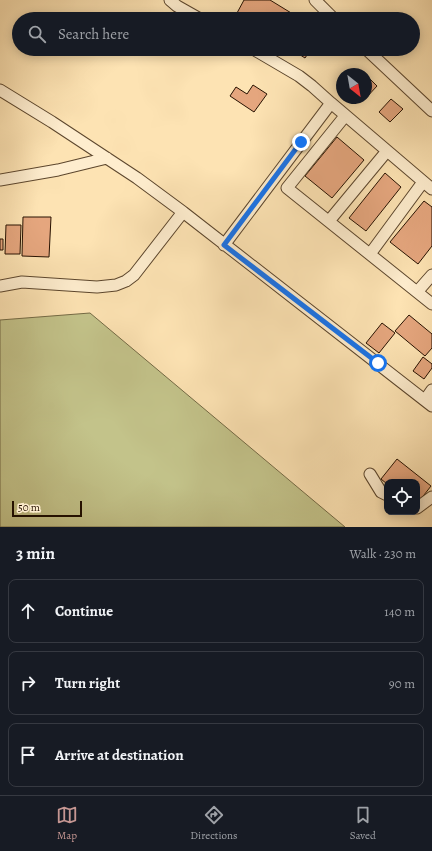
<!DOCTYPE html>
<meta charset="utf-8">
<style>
body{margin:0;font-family:Alegreya,serif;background:#242831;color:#f1f3f6}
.controls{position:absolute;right:12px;bottom:12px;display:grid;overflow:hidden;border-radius:8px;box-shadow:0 2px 10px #0003}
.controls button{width:36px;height:36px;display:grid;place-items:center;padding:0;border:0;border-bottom:1px solid #363941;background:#171b24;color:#f1f3f6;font:20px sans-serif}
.compass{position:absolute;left:336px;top:68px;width:36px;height:36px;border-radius:50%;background:#171b24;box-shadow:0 2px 10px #0003;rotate:149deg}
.scale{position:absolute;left:12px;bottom:10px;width:70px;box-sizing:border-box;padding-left:4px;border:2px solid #261100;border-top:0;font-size:11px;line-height:14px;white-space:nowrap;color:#261100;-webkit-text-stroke:3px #feedce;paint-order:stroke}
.stop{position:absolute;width:12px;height:12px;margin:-9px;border:3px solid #1a73e8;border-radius:50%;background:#fff}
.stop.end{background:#1a73e8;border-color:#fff;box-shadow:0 1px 4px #0008}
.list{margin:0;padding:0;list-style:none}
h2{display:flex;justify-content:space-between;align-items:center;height:52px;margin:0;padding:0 16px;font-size:17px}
h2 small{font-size:13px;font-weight:400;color:#9ea1a6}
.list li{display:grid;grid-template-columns:26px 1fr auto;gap:12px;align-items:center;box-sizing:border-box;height:64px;margin:0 8px 8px;padding:0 8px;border:1px solid #363941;border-radius:8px}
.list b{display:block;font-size:15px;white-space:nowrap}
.list em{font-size:13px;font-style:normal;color:#9ea1a6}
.icon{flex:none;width:22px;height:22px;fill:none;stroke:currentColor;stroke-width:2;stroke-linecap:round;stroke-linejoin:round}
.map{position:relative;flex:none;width:432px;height:527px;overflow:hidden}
.search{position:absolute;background:#171b24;box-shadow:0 2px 10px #0003;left:12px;right:12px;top:12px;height:44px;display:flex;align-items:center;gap:10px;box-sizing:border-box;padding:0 14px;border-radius:22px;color:#9ea1a6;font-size:15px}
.sheet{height:268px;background:#171b24}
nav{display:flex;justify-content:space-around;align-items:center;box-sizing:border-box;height:56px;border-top:1px solid #363941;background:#171b24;font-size:11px;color:#9ea1a6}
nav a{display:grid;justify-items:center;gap:2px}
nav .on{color:#c59692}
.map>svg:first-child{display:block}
</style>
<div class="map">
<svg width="432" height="527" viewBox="0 0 432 527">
<rect width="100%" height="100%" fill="#fde3b3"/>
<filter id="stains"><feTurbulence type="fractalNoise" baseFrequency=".005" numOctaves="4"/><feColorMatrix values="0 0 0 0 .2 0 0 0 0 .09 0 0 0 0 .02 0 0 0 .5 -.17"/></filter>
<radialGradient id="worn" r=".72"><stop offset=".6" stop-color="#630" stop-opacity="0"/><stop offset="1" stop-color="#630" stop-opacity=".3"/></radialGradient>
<path fill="#c3c38a" stroke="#746a45" d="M90 313 345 527H0V320Z"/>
<path fill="#e5a67e" stroke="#261100" d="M244 0H270L301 19H246L237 13Z
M291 49H311L305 58Z
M369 78 377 86 365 99 364 98H366V81Z
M253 85 267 94 254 112 230 96 236 87 247 94Z
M391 99 403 109 390 122 379 112Z
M337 137 364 160 332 198 305 176Z
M385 173 401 187 366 231 349 218Z
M424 201 432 207V246L418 264 390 242Z
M23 217H51L49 257 22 256Z
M6 225H21L20 254H5Z
M0 239H3V250H0Z
M409 315 432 334V348L425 356 395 331Z
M382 323 395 333 379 353 366 343Z
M423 357 432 364V368L424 379 413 371Z
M397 459 431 486 417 504V482H387V484L381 479Z"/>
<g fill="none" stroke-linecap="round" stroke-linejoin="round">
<defs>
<path id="street" d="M170 0 177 6 200 19
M315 0 334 19
M253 49 299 76 312 86 331 103
M366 49 432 111
M0 90 52 122 137 178 183 212 432 406
M345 116 287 188 417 292 432 275
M0 180 58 170 107 158
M329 221 387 151
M224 245 331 103 432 189
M370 254 423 182
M0 286 22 282 97 287 116 285 126 281 134 275 183 212
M417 292 432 304
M425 400 432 390
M370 474 381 492 387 495
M417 508 432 497"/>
</defs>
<use href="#street" stroke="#5c462d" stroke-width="13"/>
<use href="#street" stroke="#feedce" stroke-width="11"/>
</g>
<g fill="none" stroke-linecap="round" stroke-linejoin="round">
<path stroke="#1a73e8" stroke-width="5" d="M301 142 224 245 378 363"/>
</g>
<rect width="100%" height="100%" filter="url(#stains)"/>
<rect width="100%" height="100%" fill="url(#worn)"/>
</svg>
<div class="controls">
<button><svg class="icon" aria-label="locate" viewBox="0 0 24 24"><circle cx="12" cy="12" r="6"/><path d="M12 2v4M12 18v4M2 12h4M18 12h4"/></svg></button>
</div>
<svg class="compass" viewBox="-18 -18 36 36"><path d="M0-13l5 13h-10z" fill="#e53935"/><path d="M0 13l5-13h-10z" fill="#9ea1a6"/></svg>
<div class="scale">50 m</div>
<div class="stop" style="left:378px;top:363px"></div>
<div class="stop end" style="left:301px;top:142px"></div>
<div class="search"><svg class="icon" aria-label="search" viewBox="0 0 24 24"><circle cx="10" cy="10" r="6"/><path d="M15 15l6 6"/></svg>Search here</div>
</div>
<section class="sheet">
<h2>3 min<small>Walk · 230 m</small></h2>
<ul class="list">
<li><svg class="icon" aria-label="ahead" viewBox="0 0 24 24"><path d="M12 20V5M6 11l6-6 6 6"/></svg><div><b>Continue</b></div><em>140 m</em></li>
<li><svg class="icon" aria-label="right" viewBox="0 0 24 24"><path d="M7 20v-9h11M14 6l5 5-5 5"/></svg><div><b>Turn right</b></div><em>90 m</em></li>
<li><svg class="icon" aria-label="arrive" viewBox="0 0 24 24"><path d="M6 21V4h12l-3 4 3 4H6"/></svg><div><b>Arrive at destination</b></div></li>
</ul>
</section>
<nav>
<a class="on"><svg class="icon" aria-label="map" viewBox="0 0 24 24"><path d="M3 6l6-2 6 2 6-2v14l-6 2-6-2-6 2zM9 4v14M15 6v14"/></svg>Map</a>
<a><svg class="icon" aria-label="directions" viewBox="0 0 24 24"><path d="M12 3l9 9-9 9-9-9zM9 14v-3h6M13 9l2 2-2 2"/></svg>Directions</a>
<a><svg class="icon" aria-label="saved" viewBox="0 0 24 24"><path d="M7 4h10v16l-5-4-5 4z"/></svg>Saved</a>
</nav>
